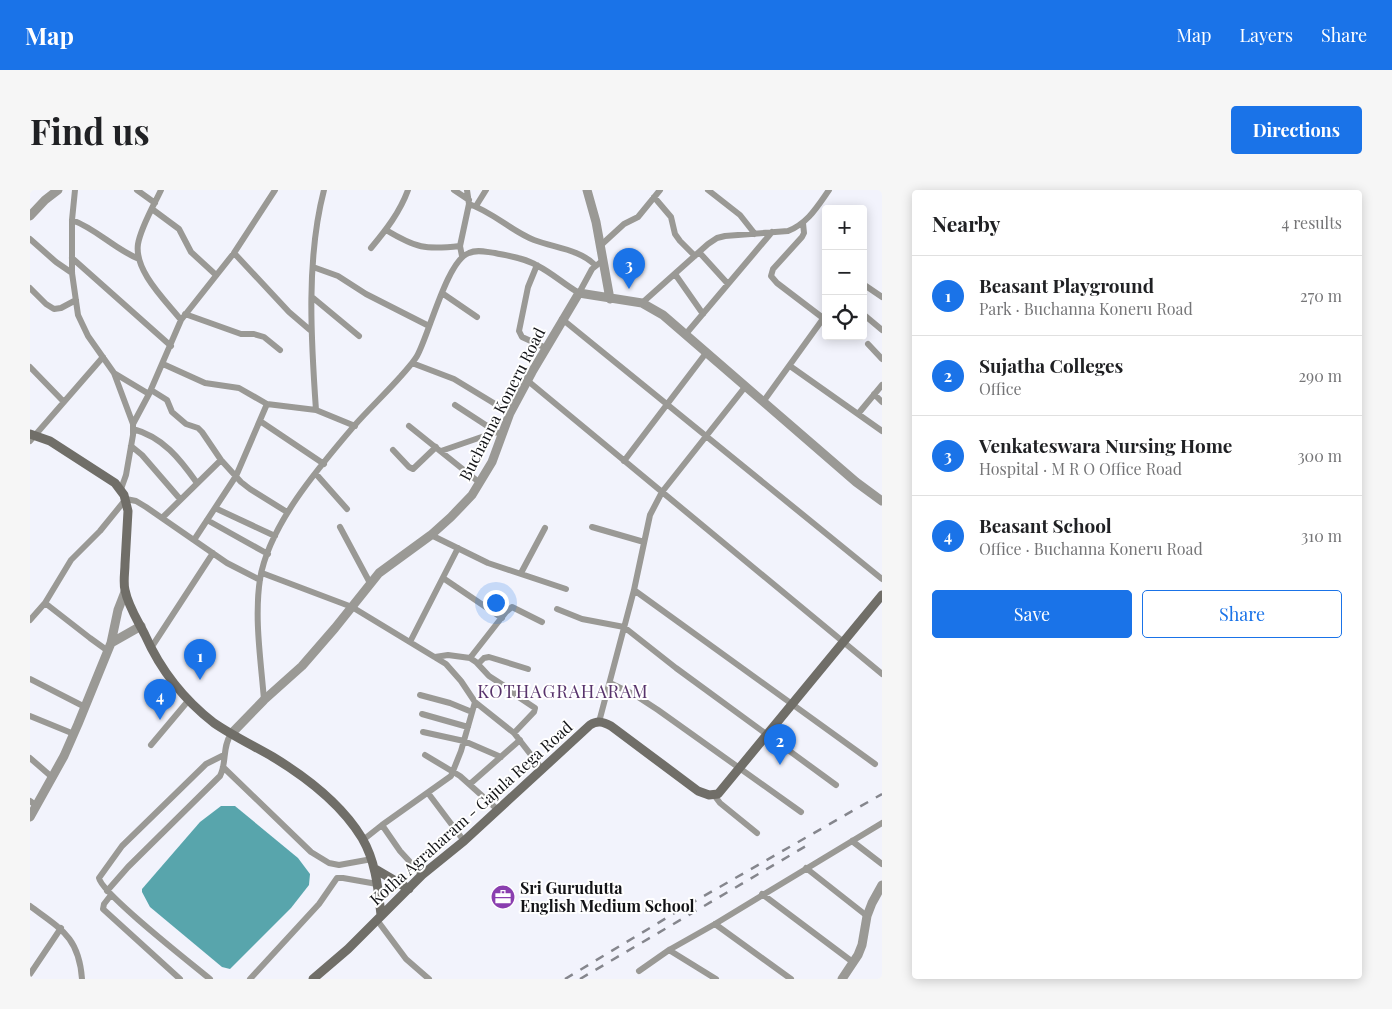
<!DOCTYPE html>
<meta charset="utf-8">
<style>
body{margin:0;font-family:"Playfair Display",serif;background:#f6f6f6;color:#202124}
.controls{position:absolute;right:15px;top:15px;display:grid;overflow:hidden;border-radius:5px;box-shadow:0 2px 12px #0003}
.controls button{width:45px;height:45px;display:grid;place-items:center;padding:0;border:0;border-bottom:1px solid #e0e0e0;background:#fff;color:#202124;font:25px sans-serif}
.you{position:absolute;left:465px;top:412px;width:18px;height:18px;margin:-12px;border:4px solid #fff;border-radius:50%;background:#1a73e8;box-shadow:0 0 0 8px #1a73e833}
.badge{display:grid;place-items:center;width:32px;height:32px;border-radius:50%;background:#1a73e8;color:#fff;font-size:16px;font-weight:700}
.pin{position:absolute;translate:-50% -41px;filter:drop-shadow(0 1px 2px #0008)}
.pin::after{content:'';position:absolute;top:26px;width:18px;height:15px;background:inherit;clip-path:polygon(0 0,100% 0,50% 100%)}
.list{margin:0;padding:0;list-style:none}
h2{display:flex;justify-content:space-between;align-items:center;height:65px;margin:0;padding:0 20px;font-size:21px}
h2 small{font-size:16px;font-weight:400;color:#757577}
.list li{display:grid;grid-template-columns:32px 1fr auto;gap:15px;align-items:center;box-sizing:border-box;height:80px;padding:0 20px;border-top:1px solid #e0e0e0}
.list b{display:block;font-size:19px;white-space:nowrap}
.list p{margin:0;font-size:16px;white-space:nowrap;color:#757577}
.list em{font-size:16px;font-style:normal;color:#757577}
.actions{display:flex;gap:10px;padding:15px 20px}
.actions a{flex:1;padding:11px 0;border:1px solid #1a73e8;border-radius:5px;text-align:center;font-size:18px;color:#1a73e8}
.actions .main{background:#1a73e8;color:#fff}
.icon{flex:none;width:28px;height:28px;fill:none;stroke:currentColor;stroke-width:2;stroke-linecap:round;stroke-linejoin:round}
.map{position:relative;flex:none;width:852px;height:789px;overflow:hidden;border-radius:5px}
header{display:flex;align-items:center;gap:30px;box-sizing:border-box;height:70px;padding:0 25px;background:#1a73e8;color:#fff}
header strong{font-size:24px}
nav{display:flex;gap:28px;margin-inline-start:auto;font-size:18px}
.intro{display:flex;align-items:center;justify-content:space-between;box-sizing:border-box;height:120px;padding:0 30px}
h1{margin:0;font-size:35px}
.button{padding:12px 22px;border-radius:5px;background:#1a73e8;color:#fff;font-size:18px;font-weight:700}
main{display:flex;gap:30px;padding:0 30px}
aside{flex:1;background:#fff;border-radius:5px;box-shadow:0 2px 12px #0003}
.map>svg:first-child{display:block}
</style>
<header>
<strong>Map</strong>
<nav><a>Map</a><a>Layers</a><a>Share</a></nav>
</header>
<div class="intro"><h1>Find us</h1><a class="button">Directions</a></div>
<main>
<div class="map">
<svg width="852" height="789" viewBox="0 0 852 789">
<rect width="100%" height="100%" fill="#f2f3fc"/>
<path fill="#58a5ac" d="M191 616H205L268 668 280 684 279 695 261 718 200 779 192 777 120 717 112 702V699L170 632Z"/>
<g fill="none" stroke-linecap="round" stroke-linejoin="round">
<path stroke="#9a9995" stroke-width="6" d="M45 0 42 30V83L48 125 58 146 84 183 103 234V245L96 285 91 299
M107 0 125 13
M131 0C124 15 111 37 108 54 104 81 136 111 151 130
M424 0 439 10
M678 0 710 25 725 44
M624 7 641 27 645 44 650 51 665 66
M439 14C463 22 481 41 504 50 525 58 549 59 565 75
M446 16 456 0
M122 19 149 39 161 62 186 85
M42 30C67 39 84 59 109 69
M773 33 774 43 772 47 743 79 741 86 747 93 793 128
M356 40C386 58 395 60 430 56
M0 49 26 72 42 83
M570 56 594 34 608 27 630 0
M341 58C356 40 370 22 378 0
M669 62 698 94
M204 63 259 122 280 140
M432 66 430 56 439 14 437 0
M42 68 141 156
M507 75 498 97 489 141 492 147 516 158
M283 77 308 86 336 104 399 136
M645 84 673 124
M833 94 852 107
M0 98 16 114 24 119 31 118 46 110
M412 103 447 127
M282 107 329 146
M612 113 678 54 687 48 695 46 758 41C778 33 787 17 799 0
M155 124 211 144H224L234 147 250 160
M833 124 852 140
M532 129 852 389
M655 145 742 42
M838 154 852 169
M382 173 424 189 480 223
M133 174 175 193 209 198 237 214 286 220 325 236
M760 176 852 241
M0 177 34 212
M84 183 119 204
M498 191 852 484
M121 200 137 210 142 222 156 234 168 238 172 242 191 270 211 292 220 299 257 322
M844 204 852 212
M733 212 795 126
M425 215 468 243
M286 220C281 149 276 69 294 0
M828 224 852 195
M230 231 294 274
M103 234 119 204 151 130 204 63 245 0
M379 236 450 293
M103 239C133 247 150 269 167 293
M0 251 73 167
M101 256 112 265 150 309
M363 260 379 277 383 279 406 257
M411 261 466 242
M594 271 676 163
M286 284 317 319
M185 318 245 346
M132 328 191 270
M177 330 238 364
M310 337 340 393
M562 337 614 352
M401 345 458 373 536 399
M164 350 206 286 237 214
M232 383 322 417 416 474 431 491 445 512 484 543 512 579
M491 383 515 338
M413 388 472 428
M604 400 845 574
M15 413 60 448 78 461
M527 419 552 429 594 437 646 478 806 595
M0 430 15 413 41 370 70 341 96 309 106 311 116 317 197 373 230 390
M380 452 428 358
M121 458 183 363
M405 467 418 465 440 468 446 472 459 486 482 501 487 506 505 518 504 522 484 543
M440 468 476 422 482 417 512 432
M448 474 454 468 459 467 498 479
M0 489 55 517
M580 493 605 505 628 520 771 622
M390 505 420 513 442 522
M234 510C231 471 224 428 230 389 239 335 289 277 324 236 339 219 356 203 371 186 376 180 383 173 387 166 399 145 417 70 439 63 447 59 456 62 465 63 479 66 495 68 508 76 522 83 535 95 549 103L562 79 572 71
M392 524 438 537
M0 526 44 544
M569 532 604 400 620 325 632 302 715 197
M393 542 434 551 471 567
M121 555 158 511
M395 565 430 586 468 620
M0 568 23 588
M193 577 281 662 299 673 309 675 342 669
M440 594 490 550
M398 603 434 651
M684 605 690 613 727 643
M0 611 7 616
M352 635 370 661 392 685
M333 650 352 635 421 586 431 561 445 512
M822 651 852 674
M776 678 837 726
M77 701 98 677 190 586C197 573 192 557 201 544
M732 704 824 773
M81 705 74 714 73 719 150 789
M0 716C31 739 49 747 52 789
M347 730 376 769 399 789
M685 734 761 789
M639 760 686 789
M609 781 639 760 685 734 852 633
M0 784 31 738
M180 789C162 774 72 704 69 688L92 656 132 617 176 574 194 565
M220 789 289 714 307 688H313L347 694"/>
<path stroke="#9a9995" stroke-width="9" d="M557 0 566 32 580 109
M0 26 15 10 28 0
M81 453 111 436
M201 544 234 510 272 476 305 438 349 383 401 345 421 327 442 305 462 272 480 223 502 182 549 103 612 113 633 125 826 292 852 311
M0 627 34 566 48 534 81 453 88 420 95 402
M812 789 828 765 832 755 837 726 842 713 852 695"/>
<path stroke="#706e68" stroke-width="9" d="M0 244 20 251 85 293 94 305 98 321C97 339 96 356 95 374 95 382 93 392 95 400 98 416 108 431 115 445 131 481 153 509 184 533 203 546 224 556 243 567 276 587 312 615 332 648 346 672 348 698 351 725
M345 679 379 699
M283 789 318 759 392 685 434 651 560 535C568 530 573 532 581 536L668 601 679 605 688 604 852 405"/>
<path stroke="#85868d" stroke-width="2.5" stroke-dasharray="9 9" stroke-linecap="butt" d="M535 789 653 718 852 604
M550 789 776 656"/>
</g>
<defs>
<symbol id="office-disc" viewBox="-11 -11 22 22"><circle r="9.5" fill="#8a3eaf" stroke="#fff"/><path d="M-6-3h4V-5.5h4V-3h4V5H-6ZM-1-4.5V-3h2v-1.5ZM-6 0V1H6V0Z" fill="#fff"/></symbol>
</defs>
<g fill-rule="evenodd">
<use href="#office-disc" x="459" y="693" width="28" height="28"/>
</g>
<g text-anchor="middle" stroke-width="4" stroke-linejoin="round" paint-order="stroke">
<g font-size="16" fill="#131417" stroke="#fff">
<text transform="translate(472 214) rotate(-63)" y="6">Buchanna Koneru Road</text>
<text transform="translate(441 623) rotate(-42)" y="6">Kotha Agraharam - Gajula Rega Road</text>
</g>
<g font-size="16" font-weight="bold" fill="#131417" stroke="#fff" text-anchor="start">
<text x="490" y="704">Sri Gurudutta<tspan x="490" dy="18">English Medium School</tspan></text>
</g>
<g font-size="18" letter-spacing="1" fill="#58346c" stroke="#fff">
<text x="533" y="508">KOTHAGRAHARAM</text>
</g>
</g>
</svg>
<div class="controls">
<button>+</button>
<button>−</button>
<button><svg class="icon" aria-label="locate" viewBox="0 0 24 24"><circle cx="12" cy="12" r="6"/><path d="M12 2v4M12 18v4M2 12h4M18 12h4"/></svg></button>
</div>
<div class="you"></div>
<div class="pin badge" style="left:170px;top:490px">1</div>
<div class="pin badge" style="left:750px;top:575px">2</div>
<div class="pin badge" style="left:599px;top:99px">3</div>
<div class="pin badge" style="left:130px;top:530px">4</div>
</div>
<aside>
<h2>Nearby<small>4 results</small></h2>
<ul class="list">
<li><span class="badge">1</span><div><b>Beasant Playground</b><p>Park · Buchanna Koneru Road</p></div><em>270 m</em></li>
<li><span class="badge">2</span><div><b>Sujatha Colleges</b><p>Office</p></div><em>290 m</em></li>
<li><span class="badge">3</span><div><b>Venkateswara Nursing Home</b><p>Hospital · M R O Office Road</p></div><em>300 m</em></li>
<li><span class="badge">4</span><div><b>Beasant School</b><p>Office · Buchanna Koneru Road</p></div><em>310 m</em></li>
</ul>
<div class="actions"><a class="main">Save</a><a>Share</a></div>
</aside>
</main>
